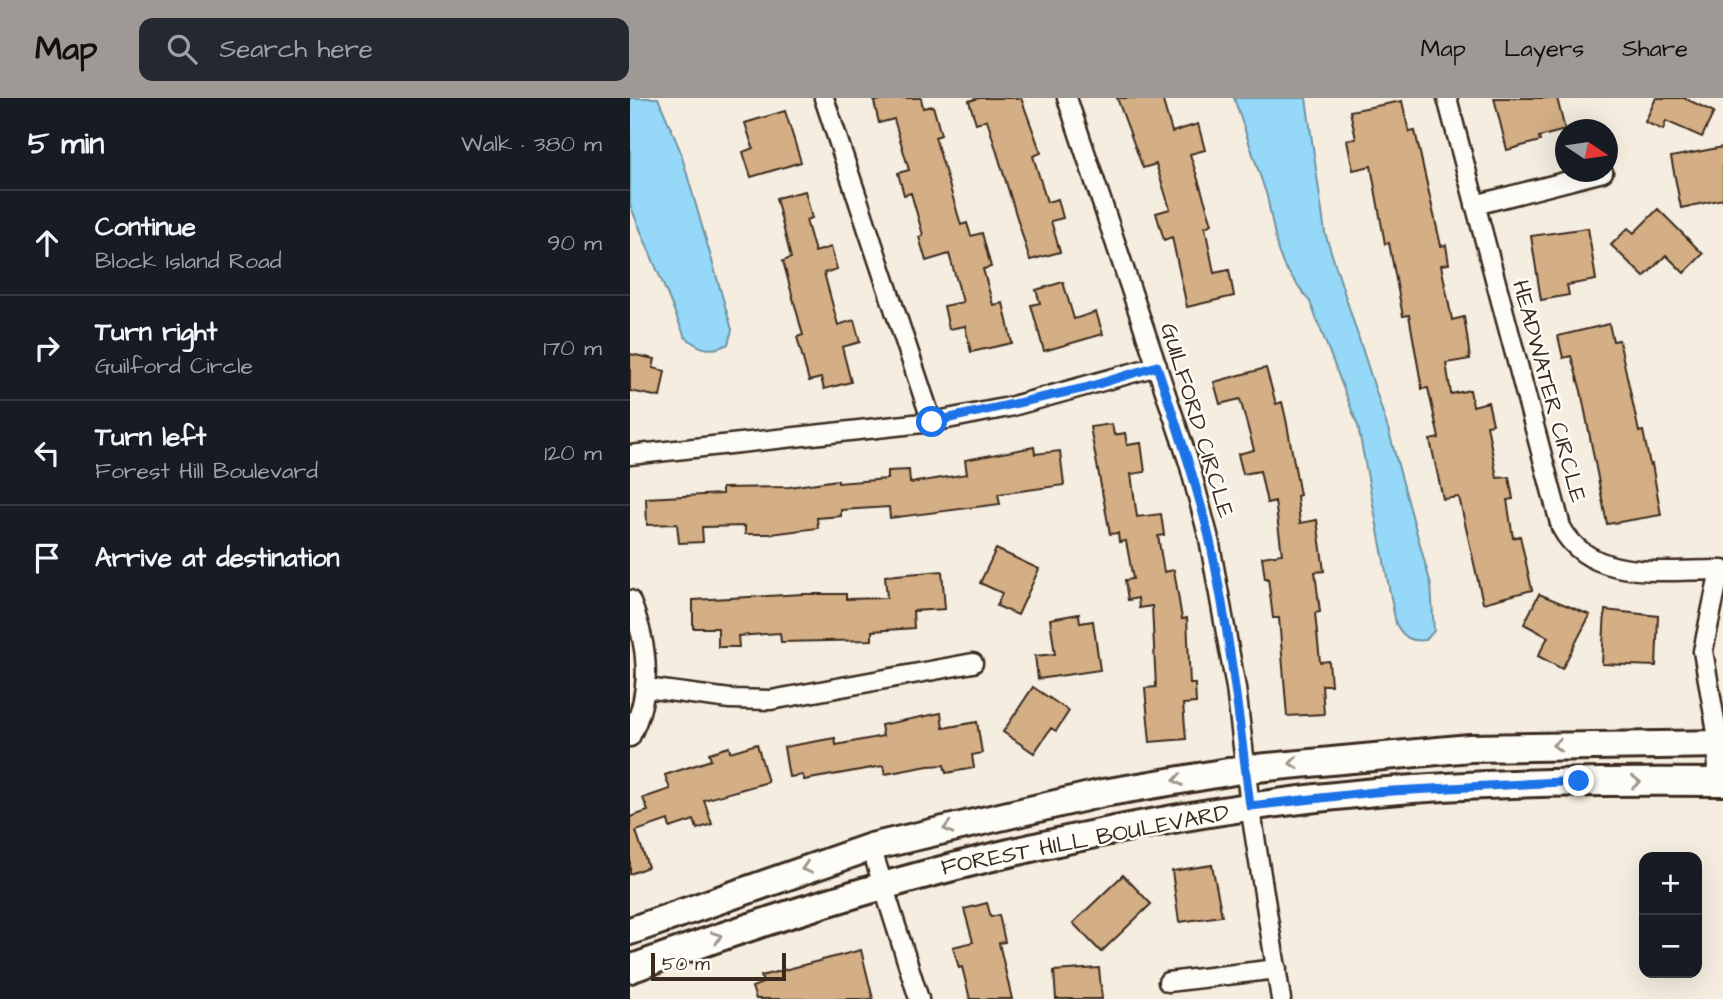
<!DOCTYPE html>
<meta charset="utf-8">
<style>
body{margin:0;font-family:"Architects Daughter",sans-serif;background:#242831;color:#f1f3f6}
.controls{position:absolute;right:21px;bottom:21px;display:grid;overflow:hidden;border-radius:14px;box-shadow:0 7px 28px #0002}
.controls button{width:63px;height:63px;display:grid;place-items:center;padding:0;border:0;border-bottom:2px solid #363941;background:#171b24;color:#f1f3f6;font:35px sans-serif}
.compass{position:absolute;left:925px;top:21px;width:63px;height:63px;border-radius:50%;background:#171b24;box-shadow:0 7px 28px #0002;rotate:103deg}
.scale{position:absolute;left:21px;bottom:18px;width:135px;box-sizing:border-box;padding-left:7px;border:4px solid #3b2a1e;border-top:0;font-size:19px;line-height:24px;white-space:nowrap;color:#3b2a1e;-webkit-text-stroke:5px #fdfcf7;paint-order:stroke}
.stop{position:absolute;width:21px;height:21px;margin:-16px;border:5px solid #1a73e8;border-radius:50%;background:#fff}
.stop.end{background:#1a73e8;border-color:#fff;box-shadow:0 2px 7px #0008}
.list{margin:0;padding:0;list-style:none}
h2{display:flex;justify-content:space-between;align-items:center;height:91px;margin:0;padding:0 28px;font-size:30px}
h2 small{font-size:23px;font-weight:400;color:#9ea1a6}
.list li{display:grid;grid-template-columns:46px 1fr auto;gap:21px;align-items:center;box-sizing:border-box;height:105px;padding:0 28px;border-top:2px solid #363941}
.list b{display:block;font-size:26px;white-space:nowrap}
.list p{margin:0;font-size:23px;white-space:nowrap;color:#9ea1a6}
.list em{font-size:23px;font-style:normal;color:#9ea1a6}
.icon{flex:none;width:38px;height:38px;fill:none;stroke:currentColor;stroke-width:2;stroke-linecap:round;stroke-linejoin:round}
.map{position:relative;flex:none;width:1093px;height:901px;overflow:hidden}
header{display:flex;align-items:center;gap:42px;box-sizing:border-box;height:98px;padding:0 35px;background:#9f9995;color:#111}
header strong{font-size:33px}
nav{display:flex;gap:38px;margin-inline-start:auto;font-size:24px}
.search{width:490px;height:63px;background:#242831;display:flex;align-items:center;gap:18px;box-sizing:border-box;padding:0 24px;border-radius:14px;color:#9ea1a6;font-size:26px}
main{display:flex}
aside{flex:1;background:#171b24}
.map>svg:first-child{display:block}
</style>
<header>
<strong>Map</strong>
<div class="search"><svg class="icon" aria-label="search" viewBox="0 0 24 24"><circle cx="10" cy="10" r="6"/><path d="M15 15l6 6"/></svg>Search here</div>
<nav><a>Map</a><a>Layers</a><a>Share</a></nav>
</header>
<main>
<aside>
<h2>5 min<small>Walk · 380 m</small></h2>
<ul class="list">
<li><svg class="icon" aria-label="ahead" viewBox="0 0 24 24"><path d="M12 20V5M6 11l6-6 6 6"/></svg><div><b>Continue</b><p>Block Island Road</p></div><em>90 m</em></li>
<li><svg class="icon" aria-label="right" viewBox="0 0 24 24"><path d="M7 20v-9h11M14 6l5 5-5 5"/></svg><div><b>Turn right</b><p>Guilford Circle</p></div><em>170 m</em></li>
<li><svg class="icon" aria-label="left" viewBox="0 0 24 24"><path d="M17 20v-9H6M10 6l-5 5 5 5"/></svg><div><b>Turn left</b><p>Forest Hill Boulevard</p></div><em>120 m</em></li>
<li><svg class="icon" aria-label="arrive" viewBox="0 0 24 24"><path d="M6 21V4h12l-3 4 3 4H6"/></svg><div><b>Arrive at destination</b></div></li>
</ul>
</aside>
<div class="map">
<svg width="1093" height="901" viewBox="0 0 1093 901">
<rect width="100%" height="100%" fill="#f5ede0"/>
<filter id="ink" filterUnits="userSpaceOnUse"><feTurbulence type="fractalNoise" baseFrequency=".0143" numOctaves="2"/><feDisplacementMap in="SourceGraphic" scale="14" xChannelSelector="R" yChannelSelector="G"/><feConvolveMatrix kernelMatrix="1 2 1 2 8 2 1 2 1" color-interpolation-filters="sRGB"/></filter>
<g filter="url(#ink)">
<path fill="#95d8f7" stroke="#7192a0" stroke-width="2" d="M0 0H28L50 52 102 232 98 246C80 255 70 251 55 239L0 107Z
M604 0H676L695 135 759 334 801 487 804 533 796 542C781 544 774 540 766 526L728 328 680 204 654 168 648 153 637 98Z"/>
<path fill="#d4af86" stroke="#3b2a1e" stroke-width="2" d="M256 0H291L293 10 303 8 311 37 305 39 331 127 337 125 341 138 352 135 361 169 353 171 363 207 373 205 382 245 341 254 335 228 319 231 314 208 333 204 319 156 296 163 289 139 293 137 281 95 274 97 268 75 279 72 264 21 249 25 244 4Z
M349 0H391L411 55 403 58 417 104 428 101 433 120 421 123 430 154 400 162 357 22 346 25 339 3Z
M487 0H532L542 34 568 26 575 52 560 56 582 126 575 129 584 175 599 172 604 198 557 209 542 139 534 142 526 115 540 111 526 66 513 70Z
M864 0H927L935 32 909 39 910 43 877 52Z
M1026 0H1054L1084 14 1072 39 1036 23 1033 32 1015 24Z
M772 3 779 34 785 33 811 148 816 147 819 166 811 167 822 222 834 219 837 238 840 261 816 265 821 296 840 292 843 308 858 304 863 326 857 327 867 380 879 379 883 401 877 402 883 440 890 438 902 492 853 505 829 399 813 401 800 342 809 340 798 290 792 291 779 217 773 218 759 145 755 146 741 68 723 72 717 42 726 41 720 13Z
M155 13 171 64 121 79 113 54 123 50 115 25Z
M1093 49V101L1051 110 1041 59Z
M175 93 182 120 176 122 185 154 201 149 207 171 194 175 208 227 224 222 230 244 212 249 221 284 194 291 191 280 179 283 167 239 173 237 153 163 161 160 146 100Z
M1028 111 1073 156 1054 175 1036 157 1014 179 981 147 998 130 1004 135Z
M958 130 966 182 937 187 939 197 911 202 901 138Z
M433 184 444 221 466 214 473 236 414 253 401 207 410 205 406 192Z
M979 226 983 243 989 242 1009 334 1013 333 1020 367 1022 366 1031 417 977 426 951 293 941 258 933 260 928 238Z
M0 256 25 261 23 270 35 273 30 299 0 293Z
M636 270 646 306 652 304 656 321 670 397 667 398 670 425 687 422 694 473 685 474 690 514 685 515 690 564 699 563 701 587H692L694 616 657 618 649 520H643L638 480 635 481 632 459 652 456 645 403 637 405 630 373 613 376 608 356 624 352 610 301 590 306 584 284Z
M482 326 484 337 495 335 497 347 511 345 515 374 501 376 507 419 531 416 534 437 528 438 534 474 544 472 552 521 557 520 560 586H565L566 605 553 606 556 641 520 644 515 590 526 589 522 508 509 510 508 500 498 502 495 482 503 481 496 443 489 444 488 435 480 436 460 329Z
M404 349 405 356 430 353 434 387 368 396 370 406 260 420 259 409 211 412V418L187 420 188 430 141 436H115V428L72 429 73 444 49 445 47 426 17 427 16 400 92 396V390L159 389 208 382V385L257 381V373L279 372 280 385 337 376 335 362Z
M366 451 409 471 388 517 367 508 372 495 350 485Z
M312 473 315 511 283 513 284 530 242 533V542L151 544 150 535 108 538 109 549H88V530H63V502L173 496H216V501L257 500 255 478Z
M909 496 960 517 932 571 908 558 918 539 894 526Z
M975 512 1028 518 1026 568 972 566Z
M449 516 450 525 463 523 470 572 408 581 405 558 425 556 420 521Z
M403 589 439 613 426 633 421 630 404 655 373 634Z
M311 615 313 630 347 624 352 655 342 657 344 670 316 675 314 667 298 668 255 676 253 668 174 682 173 677 159 679 154 649 205 640 206 647 253 638 251 627Z
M127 646 138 684 74 702 82 726 67 731 64 722 40 730 38 722 6 733 18 769 0 776V719L18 713 13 700 40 691 35 677 81 662 79 655 99 649 100 654Z
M582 767 592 818 549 824 542 773Z
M493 777 521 806 471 854 443 825Z
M357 805 361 819 369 817 375 844 369 845 382 901H340L332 869 329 870 323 849 343 844 334 811Z
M231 852 243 901H126L122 889 133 885 131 878Z
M469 870 472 901H426L424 873Z"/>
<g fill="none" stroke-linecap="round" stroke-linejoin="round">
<defs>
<path id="minor" d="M194 0 302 324
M437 0 559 365 579 441 606 590 620 708 651 901
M817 0 931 429C961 486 1038 471 1093 472
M845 107 973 74
M0 357 302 324 379 309 527 268
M0 502C19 548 23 593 0 639
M16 590 100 601 141 602 343 565
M1089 646 1073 553 1090 472
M1085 684 1091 636
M241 749 289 901
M538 884 647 871"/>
<path id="secondary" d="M0 833 241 749 473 695 616 671 840 650 1093 646
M0 871C241 782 489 717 745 694 861 684 977 683 1093 684"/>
</defs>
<use href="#minor" stroke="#3b2a1e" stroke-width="23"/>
<use href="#secondary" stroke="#3b2a1e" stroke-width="32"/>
<use href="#minor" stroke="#fdfcf7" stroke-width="18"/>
<use href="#secondary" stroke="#fdfcf7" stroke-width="26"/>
</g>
<defs><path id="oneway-chevron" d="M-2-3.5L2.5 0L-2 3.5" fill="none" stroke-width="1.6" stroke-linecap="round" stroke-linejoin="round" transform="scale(1.75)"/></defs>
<g stroke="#9c938a">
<use href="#oneway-chevron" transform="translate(927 647) rotate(178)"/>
<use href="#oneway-chevron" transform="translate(664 665) rotate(174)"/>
<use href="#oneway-chevron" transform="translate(548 682) rotate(170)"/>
<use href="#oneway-chevron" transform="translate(1006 684)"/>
<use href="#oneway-chevron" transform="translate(318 730) rotate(166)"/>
<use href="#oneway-chevron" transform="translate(176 770) rotate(162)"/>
<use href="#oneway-chevron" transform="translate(87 839) rotate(-20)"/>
</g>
</g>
<g fill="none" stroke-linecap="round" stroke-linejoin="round" filter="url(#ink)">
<path stroke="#1a73e8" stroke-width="9" d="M302 324 455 290 527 268C546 326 566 383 580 443 599 531 609 619 620 708L744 694 949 683"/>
</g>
<g text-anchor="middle" stroke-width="5" stroke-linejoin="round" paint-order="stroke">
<g font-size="23" fill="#3b2a1e" stroke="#fdfcf7">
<text transform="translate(920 293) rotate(75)" y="8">HEADWATER CIRCLE</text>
<text transform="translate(568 322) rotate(73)" y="8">GUILFORD CIRCLE</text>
<text transform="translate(455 741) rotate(-11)" y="8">FOREST HILL BOULEVARD</text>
</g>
</g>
</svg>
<div class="controls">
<button>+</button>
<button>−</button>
</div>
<svg class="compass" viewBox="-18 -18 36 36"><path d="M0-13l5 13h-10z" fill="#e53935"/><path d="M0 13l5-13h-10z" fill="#9ea1a6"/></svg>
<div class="scale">50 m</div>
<div class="stop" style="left:302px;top:324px"></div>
<div class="stop end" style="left:949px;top:683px"></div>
</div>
</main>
